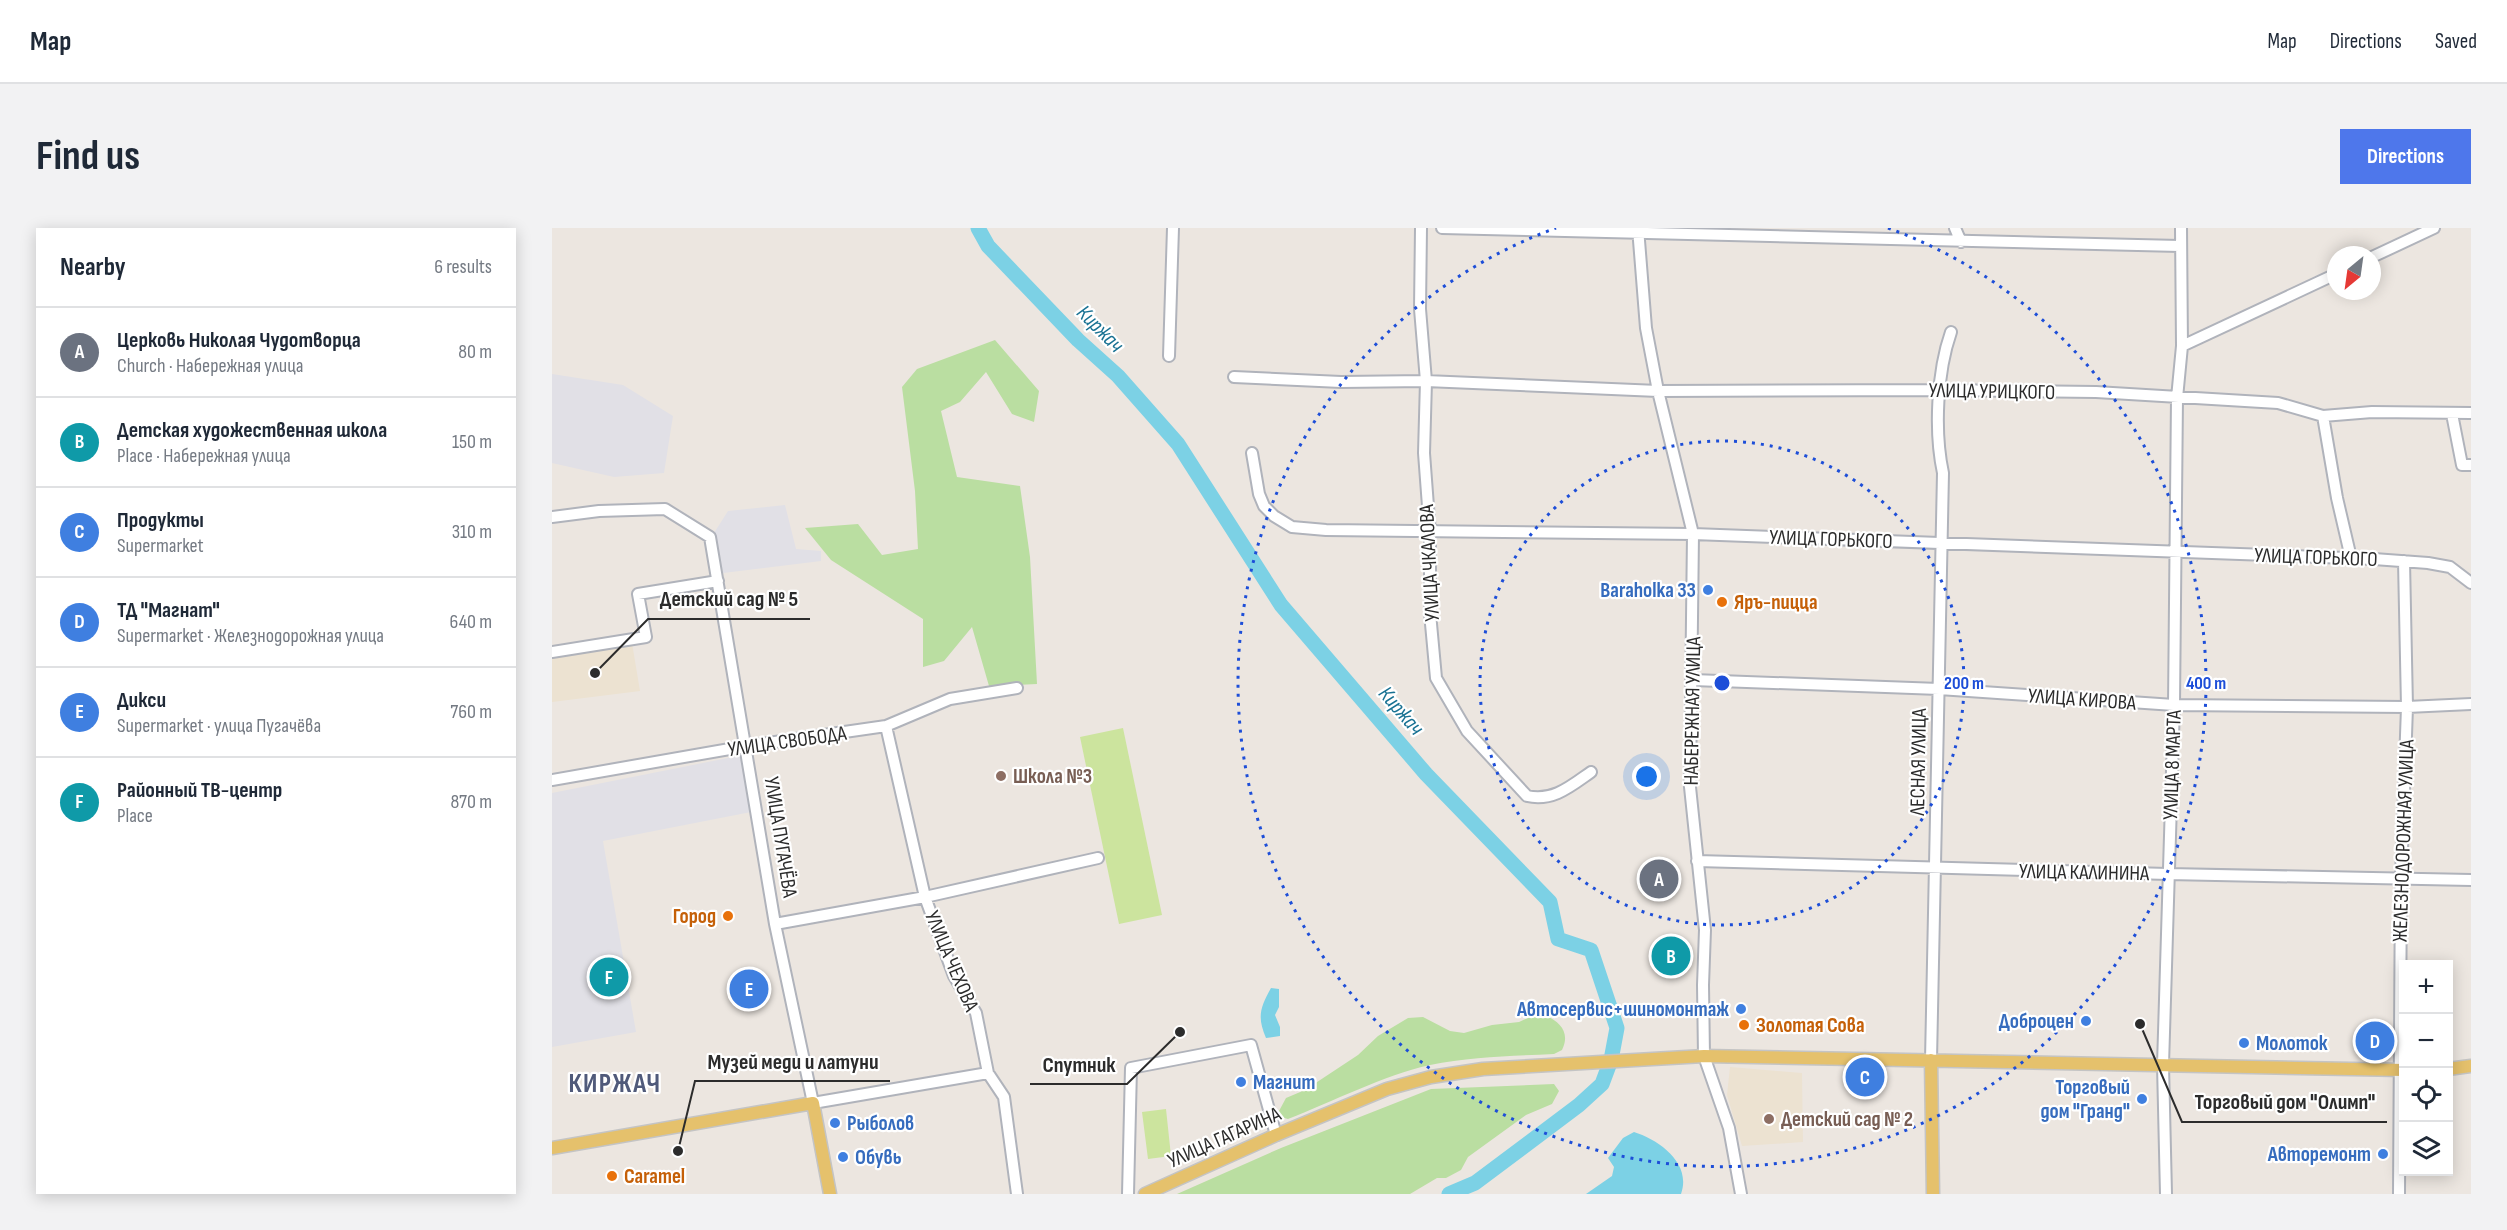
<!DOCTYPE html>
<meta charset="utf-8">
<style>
body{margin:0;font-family:"Sofia Sans Condensed",sans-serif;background:#f2f2f3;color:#1f2937}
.controls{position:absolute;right:18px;bottom:18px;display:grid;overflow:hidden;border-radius:0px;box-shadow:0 3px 15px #0003}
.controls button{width:54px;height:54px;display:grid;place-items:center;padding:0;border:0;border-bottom:2px solid #e0e1e3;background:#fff;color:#1f2937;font:30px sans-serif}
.compass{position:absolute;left:1775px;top:18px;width:54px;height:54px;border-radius:50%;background:#fff;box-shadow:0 3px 15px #0003;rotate:209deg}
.you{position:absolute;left:1095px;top:549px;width:21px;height:21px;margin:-15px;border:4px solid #fff;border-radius:50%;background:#1a73e8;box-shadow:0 0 0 9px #1a73e833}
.badge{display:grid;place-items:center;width:39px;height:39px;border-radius:50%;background:#4e77eb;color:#fff;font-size:20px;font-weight:700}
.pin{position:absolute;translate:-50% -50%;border:3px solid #fff;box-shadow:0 2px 6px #0006}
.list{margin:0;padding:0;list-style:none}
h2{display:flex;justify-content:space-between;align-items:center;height:78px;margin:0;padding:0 24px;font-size:26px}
h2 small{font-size:20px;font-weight:400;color:#747a83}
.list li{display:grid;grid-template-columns:39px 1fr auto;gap:18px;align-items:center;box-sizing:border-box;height:90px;padding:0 24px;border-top:2px solid #e0e1e3}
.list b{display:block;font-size:22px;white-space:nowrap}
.list p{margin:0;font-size:20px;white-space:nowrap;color:#747a83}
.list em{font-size:20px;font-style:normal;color:#747a83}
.icon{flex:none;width:33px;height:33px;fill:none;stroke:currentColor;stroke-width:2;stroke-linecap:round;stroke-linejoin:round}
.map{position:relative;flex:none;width:1919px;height:966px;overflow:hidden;border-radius:0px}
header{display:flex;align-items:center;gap:36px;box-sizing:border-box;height:84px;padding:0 30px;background:#fff;border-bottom:2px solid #e0e1e3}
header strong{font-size:28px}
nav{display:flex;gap:33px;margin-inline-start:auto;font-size:21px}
.intro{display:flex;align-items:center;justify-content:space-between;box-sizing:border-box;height:144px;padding:0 36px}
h1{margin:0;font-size:42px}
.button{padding:15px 27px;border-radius:0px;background:#4e77eb;color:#fff;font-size:21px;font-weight:700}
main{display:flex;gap:36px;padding:0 36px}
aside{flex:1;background:#fff;border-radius:0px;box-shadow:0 3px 15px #0003}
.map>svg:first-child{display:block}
</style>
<header>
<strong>Map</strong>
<nav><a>Map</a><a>Directions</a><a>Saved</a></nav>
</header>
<div class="intro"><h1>Find us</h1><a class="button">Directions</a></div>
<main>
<aside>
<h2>Nearby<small>6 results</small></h2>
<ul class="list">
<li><span class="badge" style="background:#6b7280">A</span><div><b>Церковь Николая Чудотворца</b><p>Church · Набережная улица</p></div><em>80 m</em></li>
<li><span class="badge" style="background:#0f9aa8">B</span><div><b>Детская художественная школа</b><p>Place · Набережная улица</p></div><em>150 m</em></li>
<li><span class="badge" style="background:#3f7fe0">C</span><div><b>Продукты</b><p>Supermarket</p></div><em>310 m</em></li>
<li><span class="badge" style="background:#3f7fe0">D</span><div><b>ТД &quot;Магнат&quot;</b><p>Supermarket · Железнодорожная улица</p></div><em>640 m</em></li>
<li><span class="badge" style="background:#3f7fe0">E</span><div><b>Дикси</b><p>Supermarket · улица Пугачёва</p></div><em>760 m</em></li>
<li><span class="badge" style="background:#0f9aa8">F</span><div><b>Районный ТВ-центр</b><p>Place</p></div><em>870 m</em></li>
</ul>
</aside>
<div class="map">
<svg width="1919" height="966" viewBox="0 0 1919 966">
<rect width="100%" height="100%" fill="#ece6e0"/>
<path fill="#e1e0e6" d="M0 146 71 157 121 188 112 245 62 249 0 235Z
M233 277 244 321 269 323V333L171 345 162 305 176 283Z
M191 527 199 584 51 613 84 804 0 819V565Z"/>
<path fill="#ece2d1" d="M80 415 88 463 0 474V427Z
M1178 839 1250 845 1251 914 1190 918 1175 867Z"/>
<path fill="#badea1" d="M443 112 487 163 482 194 460 186 434 144 408 174 389 183 405 249 468 258 478 329 485 456 437 458 420 399 392 433 371 439V391L279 332 253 300 306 296 330 327 366 321 363 263 350 159 365 141Z
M986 785C1004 790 1020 802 1010 822L1002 826C960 828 919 829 878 837 832 847 780 874 736 891L729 889 727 883 734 870 753 862 806 827 826 808 856 790 871 789 898 803 912 805 940 797 967 794Z
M1002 856 1007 863 1000 876 974 887 916 929 909 942 894 950H885L858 966H625L729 920 879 861Z"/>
<path fill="#cce49e" d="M571 500 610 687 567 696 528 509Z
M614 881 619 928 596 931 590 884Z"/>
<path fill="#7cd1e5" d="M719 760 727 761V779L723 787 728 799V808L714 810C705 789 708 780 719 760Z
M1082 904C1107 912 1140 935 1129 966H1034L1060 948 1062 939 1056 930 1071 910Z"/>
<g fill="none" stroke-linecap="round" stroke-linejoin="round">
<path stroke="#7cd1e5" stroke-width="15" d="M426 0 436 18 526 112 566 148 626 216 729 377 874 546 998 674 1006 711 1039 722 1065 800 1059 832 1050 856 1027 877 923 955 897 966"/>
<defs>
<path id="minor" d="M869 0 868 81 874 153 872 225 878 305V385L884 450 915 503 975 568C1001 574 1019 558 1039 544
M890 0 1628 18
M1086 0 1094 100 1106 163 1141 306 1138 559 1153 702 1151 757 1152 828 1177 900 1189 966
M1403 0 1409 14
M1820 29 1882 0
M1630 118 1784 46
M617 128 621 0
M682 149 789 154 874 153 1106 163 1388 162 1544 164 1726 175 1771 188 1820 184 1919 185
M1900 186 1910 237H1919
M1771 188 1785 270 1799 330
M700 225 707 266 712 278 722 288 740 299 774 302 1141 306 1822 331 1876 335 1898 339 1919 355
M0 289 47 283 113 281 158 309 223 696 261 875 436 845
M0 424 94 409 86 366 166 353
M1141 452 1387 461 1622 477 1855 479 1919 476
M334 498 373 669 402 748 424 785 436 845 452 869 465 966
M0 552 195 518 334 498 398 471 465 460
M1145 633 1616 646 1919 652
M223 696 373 669 546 630
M1379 832 1391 245C1382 203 1385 144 1399 104
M576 966 579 840 699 817 724 907
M1614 966 1611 837 1622 477 1625 170 1630 118 1629 0
M1847 966 1849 650 1855 479 1852 333"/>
<path id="major" d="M1379 832 1381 966
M1896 841 1919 838
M0 920 261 875 278 966
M593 966 724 907 835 861 879 849 931 841 1152 828 1852 842"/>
</defs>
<use href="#minor" stroke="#b0b3bb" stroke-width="14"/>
<use href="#major" stroke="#c4c4c4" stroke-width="15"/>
<use href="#minor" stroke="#fff" stroke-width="10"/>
<use href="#major" stroke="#e5c16c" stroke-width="12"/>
</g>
<g fill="none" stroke="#1d4ed8" stroke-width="3" stroke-dasharray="3 6">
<circle cx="1170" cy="455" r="242"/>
<path d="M1336 0A484 484 0 1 1 1004 0"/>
</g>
<g fill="#3f7fe0" stroke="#fff" stroke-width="2">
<circle cx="1156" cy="362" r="6"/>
<circle cx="1189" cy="781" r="6"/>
<circle cx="1534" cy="793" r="6"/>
<circle cx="1692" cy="815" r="6"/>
<circle cx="689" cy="854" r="6"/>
<circle cx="1590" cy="871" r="6"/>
<circle cx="283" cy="895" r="6"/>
<circle cx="1831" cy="926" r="6"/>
<circle cx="291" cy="929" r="6"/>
</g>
<g fill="#e8710a" stroke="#fff" stroke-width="2">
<circle cx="1170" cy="374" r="6"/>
<circle cx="176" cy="688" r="6"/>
<circle cx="1192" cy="797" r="6"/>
<circle cx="60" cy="948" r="6"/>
</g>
<g fill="#8d6e63" stroke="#fff" stroke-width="2">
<circle cx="449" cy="548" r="6"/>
<circle cx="1217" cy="891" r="6"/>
</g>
<g text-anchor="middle" stroke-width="4.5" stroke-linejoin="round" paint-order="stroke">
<g font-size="21" fill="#2c2c2c" stroke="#fff">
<text transform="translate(1440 163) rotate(1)" y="7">УЛИЦА УРИЦКОГО</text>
<text transform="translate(1279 311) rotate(2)" y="7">УЛИЦА ГОРЬКОГО</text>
<text transform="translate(1764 329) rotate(2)" y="7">УЛИЦА ГОРЬКОГО</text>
<text transform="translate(877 335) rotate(-93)" y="7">УЛИЦА ЧКАЛОВА</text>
<text transform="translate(1530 471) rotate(4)" y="7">УЛИЦА КИРОВА</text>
<text transform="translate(1140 483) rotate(-89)" y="7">НАБЕРЕЖНАЯ УЛИЦА</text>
<text transform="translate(235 513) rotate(-8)" y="7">УЛИЦА СВОБОДА</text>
<text transform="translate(1366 534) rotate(-89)" y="7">ЛЕСНАЯ УЛИЦА</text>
<text transform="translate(1620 537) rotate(-88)" y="7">УЛИЦА 8 МАРТА</text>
<text transform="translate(229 609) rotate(81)" y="7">УЛИЦА ПУГАЧЁВА</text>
<text transform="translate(1851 613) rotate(-88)" y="7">ЖЕЛЕЗНОДОРОЖНАЯ УЛИЦА</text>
<text transform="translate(1532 644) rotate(1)" y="7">УЛИЦА КАЛИНИНА</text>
<text transform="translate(400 733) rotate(67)" y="7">УЛИЦА ЧЕХОВА</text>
<text transform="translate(672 909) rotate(-24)" y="7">УЛИЦА ГАГАРИНА</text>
</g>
<g font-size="21" font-weight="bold" fill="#366cbe" stroke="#fff" text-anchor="end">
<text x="1144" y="369">Baraholka 33</text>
<text x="1177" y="788">Автосервис+шиномонтаж</text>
<text x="1522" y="800">Доброцен</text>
<text x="1704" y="822" text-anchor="start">Молоток</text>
<text x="701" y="861" text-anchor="start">Магнит</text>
<text x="1578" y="866">Торговый<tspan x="1578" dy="24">дом "Гранд"</tspan></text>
<text x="295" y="902" text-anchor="start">Рыболов</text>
<text x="1819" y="933">Авторемонт</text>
<text x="303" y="936" text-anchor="start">Обувь</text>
</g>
<g font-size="21" font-weight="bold" fill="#c56008" stroke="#fff" text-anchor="start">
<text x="1182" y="381">Яръ-пицца</text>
<text x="164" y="695" text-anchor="end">Город</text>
<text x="1204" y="804">Золотая Сова</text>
<text x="72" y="955">Caramel</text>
</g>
<g font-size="21" font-weight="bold" fill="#785e54" stroke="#fff" text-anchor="start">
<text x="461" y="555">Школа №3</text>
<text x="1229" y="898">Детский сад № 2</text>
</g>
<g font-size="22" font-style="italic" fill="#197293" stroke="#fff">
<text transform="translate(549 100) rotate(45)" y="8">Киржач</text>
<text transform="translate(850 482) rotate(49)" y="8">Киржач</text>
</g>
<g font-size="27" font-weight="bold" letter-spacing="1.5" fill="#505a7a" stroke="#fff">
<text x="63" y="864">КИРЖАЧ</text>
</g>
</g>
<circle cx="1170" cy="455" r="9" fill="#1d4ed8" stroke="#fff" stroke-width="3"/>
<g font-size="18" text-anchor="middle" font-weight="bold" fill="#1d4ed8" stroke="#fff" stroke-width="4.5" stroke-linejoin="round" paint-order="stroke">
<text x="1412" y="461">200 m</text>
<text x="1654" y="461">400 m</text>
</g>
<path fill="none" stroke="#2c2c2c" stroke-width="2" d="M43 445L96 391H258M126 923L143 853H338M628 804L575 856H478M1588 796L1630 894H1835"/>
<g fill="#2c2c2c" stroke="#fff" stroke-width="2">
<circle cx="43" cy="445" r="6"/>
<circle cx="126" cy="923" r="6"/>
<circle cx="628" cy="804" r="6"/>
<circle cx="1588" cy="796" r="6"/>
</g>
<g font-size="22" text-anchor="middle" font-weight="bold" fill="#2c2c2c" stroke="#fff" stroke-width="4.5" stroke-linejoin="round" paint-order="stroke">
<text x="177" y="378">Детский сад № 5</text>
<text x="241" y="841">Музей меди и латуни</text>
<text x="527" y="844">Спутник</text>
<text x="1733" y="881">Торговый дом "Олимп"</text>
</g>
</svg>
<div class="controls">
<button>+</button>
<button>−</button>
<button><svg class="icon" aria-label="locate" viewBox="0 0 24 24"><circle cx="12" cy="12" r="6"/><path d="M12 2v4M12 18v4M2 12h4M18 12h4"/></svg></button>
<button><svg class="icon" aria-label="layers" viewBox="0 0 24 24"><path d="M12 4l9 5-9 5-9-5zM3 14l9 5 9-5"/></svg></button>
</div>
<svg class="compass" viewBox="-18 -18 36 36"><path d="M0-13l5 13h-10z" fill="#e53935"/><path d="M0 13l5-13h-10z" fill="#747a83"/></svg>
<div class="you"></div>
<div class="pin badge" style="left:1107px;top:651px;background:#6b7280">A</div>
<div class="pin badge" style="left:1119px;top:728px;background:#0f9aa8">B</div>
<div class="pin badge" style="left:1313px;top:849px;background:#3f7fe0">C</div>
<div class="pin badge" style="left:1823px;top:813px;background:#3f7fe0">D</div>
<div class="pin badge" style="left:197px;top:761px;background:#3f7fe0">E</div>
<div class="pin badge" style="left:57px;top:749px;background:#0f9aa8">F</div>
</div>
</main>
